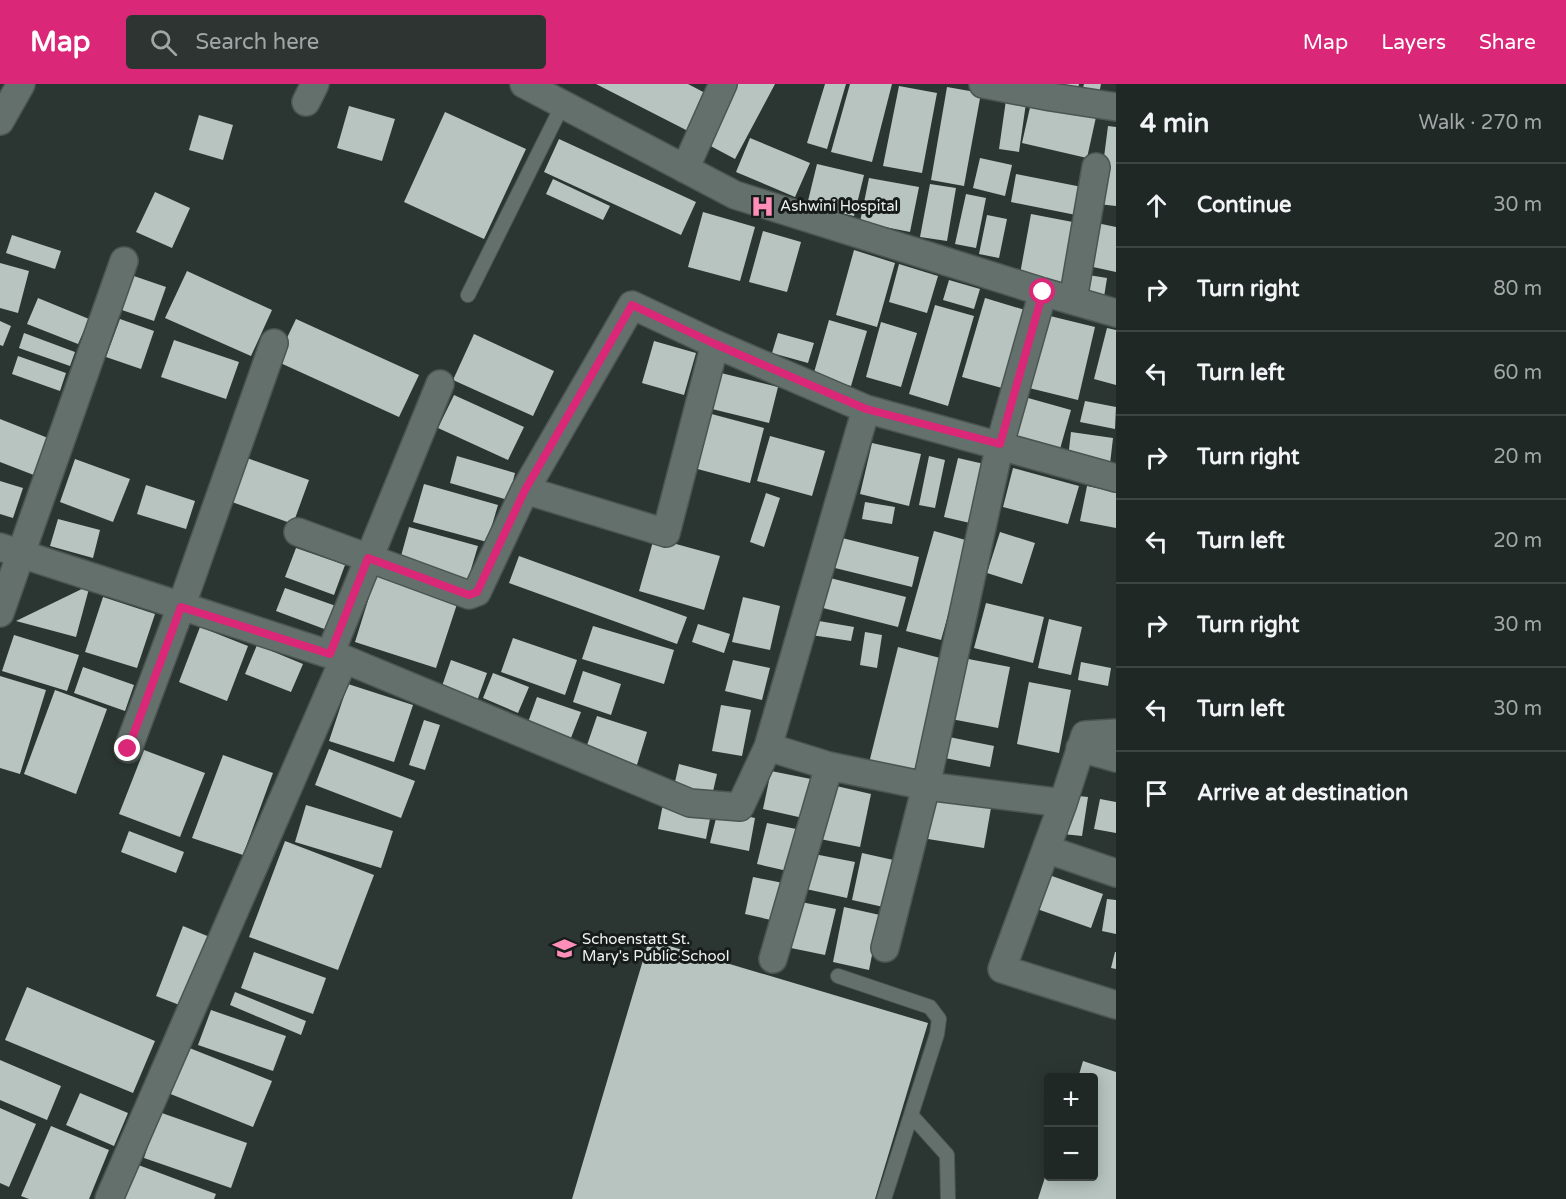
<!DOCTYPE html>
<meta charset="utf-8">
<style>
body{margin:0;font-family:"Varela Round",sans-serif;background:#2d3432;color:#f1f3f6}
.controls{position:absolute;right:18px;bottom:18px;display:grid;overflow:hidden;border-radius:6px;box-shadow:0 3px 15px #0003}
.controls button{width:54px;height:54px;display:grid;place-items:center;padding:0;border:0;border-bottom:2px solid #3d4443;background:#202826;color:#f1f3f6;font:30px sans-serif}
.stop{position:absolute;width:18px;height:18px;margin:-14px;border:4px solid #db2777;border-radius:50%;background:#fff}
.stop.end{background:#db2777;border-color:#fff;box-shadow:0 2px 6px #0008}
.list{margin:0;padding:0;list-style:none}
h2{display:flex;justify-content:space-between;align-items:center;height:78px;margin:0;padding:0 24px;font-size:26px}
h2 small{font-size:20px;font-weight:400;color:#a2a6a7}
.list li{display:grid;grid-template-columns:39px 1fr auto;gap:18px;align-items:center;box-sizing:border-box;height:84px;padding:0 24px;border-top:2px solid #3d4443}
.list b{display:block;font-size:22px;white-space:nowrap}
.list em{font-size:20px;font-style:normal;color:#a2a6a7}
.icon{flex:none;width:33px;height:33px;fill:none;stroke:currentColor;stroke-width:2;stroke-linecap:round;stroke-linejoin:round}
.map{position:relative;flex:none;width:1116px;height:1115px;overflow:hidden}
header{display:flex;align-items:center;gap:36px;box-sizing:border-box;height:84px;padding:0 30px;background:#db2777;color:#fff}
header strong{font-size:28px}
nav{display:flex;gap:33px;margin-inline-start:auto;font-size:21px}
.search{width:420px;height:54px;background:#2d3432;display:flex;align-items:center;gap:15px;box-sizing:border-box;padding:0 21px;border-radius:6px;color:#a2a6a7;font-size:22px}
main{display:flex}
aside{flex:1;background:#202826}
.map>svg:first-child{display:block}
</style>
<header>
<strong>Map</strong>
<div class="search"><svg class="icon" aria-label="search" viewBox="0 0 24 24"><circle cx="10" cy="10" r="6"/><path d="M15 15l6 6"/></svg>Search here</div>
<nav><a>Map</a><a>Layers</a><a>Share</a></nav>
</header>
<main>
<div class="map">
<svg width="1116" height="1115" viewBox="0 0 1116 1115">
<rect width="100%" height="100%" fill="#2b3633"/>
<path fill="#b7c4c0" d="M596 0H688L707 10 688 47Z
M737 0H775L735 75 705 59Z
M825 0H846L827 65 807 59Z
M850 0H892L872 78 831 68Z
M1063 0H1079L1077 8 1062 4Z
M1084 0H1101L1098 15 1081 11Z
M899 2 937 9 922 89 883 82Z
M947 3 981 9 964 102 931 96Z
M1006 16 1026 19 1019 68 999 65Z
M1031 19 1096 33 1087 74 1022 59Z
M349 22 395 35 382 77 337 64Z
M445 28 526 65 484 155 404 118Z
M199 31 233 41 223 76 189 66Z
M1108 42 1116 43V122L1098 120Z
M750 54 810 79 795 113 736 88Z
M559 55 696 118 681 151 544 88Z
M980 74 1012 81 1005 112 973 104Z
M817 80 864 91 854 132 807 121Z
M1016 90 1087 104 1081 132 1011 118Z
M869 94 919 103 910 148 860 138Z
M553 95 610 122 603 136 546 110Z
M930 100 956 104 947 157 920 153Z
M155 108 190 124 172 164 136 148Z
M966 110 986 114 976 164 955 160Z
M703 128 755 143 740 197 688 183Z
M1031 130 1078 139 1066 199 1020 190Z
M987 131 1007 135 999 174 979 170Z
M1092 138 1116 143V188L1084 181Z
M763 147 801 158 787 208 749 198Z
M12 151 61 167 55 185 6 169Z
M854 166 895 179 877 243 836 231Z
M0 179 29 187 18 229 0 224Z
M899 180 938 192 927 229 889 218Z
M187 187 272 226 251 272 165 234Z
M1082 190 1107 194 1104 213 1079 209Z
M131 191 166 203 154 237 119 225Z
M949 196 980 205 974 225 943 216Z
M38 214 89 235 78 260 27 240Z
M985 214 1025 226 1002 304 962 293Z
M935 221 974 232 948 322 909 310Z
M1046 231 1095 243 1078 316 1029 304Z
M120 235 154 247 141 285 106 273Z
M296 235 419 291 399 333 276 277Z
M829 236 867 247 851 302 813 292Z
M0 237 11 242 3 262 0 261Z
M881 238 917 249 901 303 866 293Z
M1107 244 1116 246V301L1094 295Z
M24 249 75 268 70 282 19 264Z
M778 249 814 259 808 279 772 269Z
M474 250 554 287 533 332 453 296Z
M174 256 239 278 226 315 161 293Z
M654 257 696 269 684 311 642 299Z
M18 272 66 289 60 307 12 290Z
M721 289 778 303 769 339 712 325Z
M454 311 524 343 508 376 438 344Z
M1021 312 1071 326 1060 365 1010 352Z
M1085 317 1116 323 1115 345 1080 338Z
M704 328 764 344 750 399 690 383Z
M0 335 53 356 39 393 0 378Z
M1071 348 1113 354 1110 380 1068 374Z
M770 352 825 367 812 412 757 397Z
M872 359 921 370 909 422 860 410Z
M457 372 515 389 508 416 450 399Z
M929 372 945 376 935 424 919 421Z
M247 374 309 396 293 440 232 418Z
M958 374 984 380 970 439 944 433Z
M75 375 130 395 113 438 60 418Z
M1013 384 1079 402 1068 440 1003 423Z
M0 397 23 404 13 434 0 430Z
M424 400 498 421 487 458 413 438Z
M146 401 195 417 186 445 137 430Z
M1087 402 1116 408V444L1080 437Z
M766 409 780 414 764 463 750 458Z
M865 418 895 423 892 440 862 435Z
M58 435 100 446 93 474 50 462Z
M409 443 478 462 466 502 398 483Z
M934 447 969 457 941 556 906 547Z
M1000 448 1035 459 1022 500 987 489Z
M654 454 720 472 704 526 639 507Z
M842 454 919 473 912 503 835 484Z
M296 464 345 481 334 511 285 493Z
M519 472 687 533 677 560 509 499Z
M376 491 458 517 436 584 355 558Z
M830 494 906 513 898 543 823 524Z
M90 501 76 553 16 537Z
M285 504 336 522 327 546 276 527Z
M103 513 155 530 137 584 85 568Z
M743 513 780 522 770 566 732 558Z
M986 519 1044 533 1033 579 974 564Z
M1049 535 1082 543 1071 591 1038 584Z
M813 536 854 543 851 557 811 551Z
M698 540 730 550 724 569 692 558Z
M593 542 674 566 664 600 582 575Z
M200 543 248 562 227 617 179 598Z
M865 548 882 551 877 584 860 581Z
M14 551 79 571 67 607 2 587Z
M513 554 577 576 565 611 501 588Z
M257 561 303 580 291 608 245 590Z
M898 563 944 575 913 694 868 683Z
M958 573 1010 583 998 644 946 634Z
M451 576 487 589 477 617 441 605Z
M733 576 770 584 762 616 725 607Z
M1081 578 1111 584 1108 602 1078 596Z
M83 583 134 601 125 627 74 609Z
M583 587 621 600 611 631 573 618Z
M493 589 529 603 518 629 483 614Z
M0 592 46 606 20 690 0 684Z
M1029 598 1071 606 1059 669 1017 660Z
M348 600 413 621 394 678 329 657Z
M55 606 107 625 76 710 24 690Z
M537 613 581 628 569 659 526 644Z
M721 621 751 626 742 672 712 667Z
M597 632 647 648 636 684 585 667Z
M424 636 440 641 425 686 409 681Z
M944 652 994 662 990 683 940 673Z
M329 665 415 697 401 734 315 701Z
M144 666 205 689 180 753 119 730Z
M223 671 273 689 243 771 192 754Z
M679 680 717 690 711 716 673 707Z
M771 687 811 695 803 734 763 725Z
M832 701 871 710 860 763 820 755Z
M935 709 992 718 984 764 928 755Z
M1069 711 1088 713 1082 752 1063 750Z
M1100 715 1116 718V749L1094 745Z
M663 720 711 730 706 755 658 745Z
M306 721 393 747 381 784 295 758Z
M718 726 755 734 749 767 710 759Z
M767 739 801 746 792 788 757 780Z
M129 747 184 768 176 789 121 768Z
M285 757 374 791 338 886 249 853Z
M862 769 898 777 888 824 852 816Z
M814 770 855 778 847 814 806 805Z
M1049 791 1103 810 1091 844 1037 825Z
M753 793 788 800 780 838 745 830Z
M1107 815 1116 816V850L1102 847Z
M796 817 836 825 825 871 786 863Z
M844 823 880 831 869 886 833 878Z
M183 842 217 856 190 925 156 912Z
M649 856 928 939 875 1115H572Z
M254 868 326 894 313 930 241 904Z
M1115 868H1116V885L1111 884Z
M27 903 155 957 133 1009 5 956Z
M235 908 306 937 301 951 230 921Z
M211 926 286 952 273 987 198 961Z
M187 963 272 997 253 1043 168 1009Z
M0 976 61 1002 47 1036 0 1016Z
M1083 977 1116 988V1115H1038L1048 1084V1092H1094V994H1078Z
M80 1009 128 1029 114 1062 66 1041Z
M0 1024 36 1040 9 1103 0 1099Z
M159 1028 247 1059 231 1104 144 1074Z
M51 1042 109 1066 89 1115H29L21 1112Z
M133 1079 216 1110 214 1115H120Z"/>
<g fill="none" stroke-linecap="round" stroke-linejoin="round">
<defs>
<path id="lane" d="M468 211 563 20
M838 892 930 923 939 935 937 950 884 1115
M911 1031 947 1071 948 1115"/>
<path id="street" d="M524 0 735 111 1043 208 1116 229
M983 0 1051 13 1116 23
M306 18 315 0
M0 37 21 0
M685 85 723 0
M1043 208 1000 360 926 702 829 682 768 663 866 325 1116 394
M1073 216 1096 83
M715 260 666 449 525 406 632 221 715 260 866 325
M298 448 469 511 477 508 525 406
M0 463 344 575 690 719 740 723 768 663
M0 529 124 177
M330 570 440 300
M1080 664 1116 674
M128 665 181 523 274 259
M1063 719 1002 885 1116 921
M1046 765 1116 789
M885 864 926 702 1063 719 1085 651 1116 649
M773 875 829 682
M109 1115 344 575"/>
</defs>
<use href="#lane" stroke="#4b5552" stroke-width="16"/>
<use href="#street" stroke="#4b5552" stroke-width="30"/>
<use href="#lane" stroke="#64706c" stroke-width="14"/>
<use href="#street" stroke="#64706c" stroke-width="27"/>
</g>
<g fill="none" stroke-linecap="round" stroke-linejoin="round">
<path stroke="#db2777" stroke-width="8" d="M128 665 181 523 330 570 368 474 469 511 477 508 525 406 632 221 715 260 866 325 1000 360 1043 208"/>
</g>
<defs>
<symbol id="hospital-bare" viewBox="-9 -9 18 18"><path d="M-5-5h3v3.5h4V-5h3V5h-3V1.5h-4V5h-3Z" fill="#ff8eb9" stroke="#171c1a" stroke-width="2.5" paint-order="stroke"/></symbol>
<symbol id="school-bare" viewBox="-9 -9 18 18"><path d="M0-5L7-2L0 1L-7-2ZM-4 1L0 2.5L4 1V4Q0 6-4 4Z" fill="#ff8eb9" stroke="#171c1a" stroke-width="2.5" paint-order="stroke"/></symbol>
</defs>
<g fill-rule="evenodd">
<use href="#hospital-bare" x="746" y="106" width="33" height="33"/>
<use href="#school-bare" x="548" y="848" width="33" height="33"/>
</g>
<g text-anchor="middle" stroke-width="6" stroke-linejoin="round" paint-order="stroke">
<g font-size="15" fill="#ecf3f1" stroke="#171c1a" text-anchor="start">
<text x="780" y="127">Ashwini Hospital</text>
<text x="582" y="860">Schoenstatt St.<tspan x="582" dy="17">Mary's Public School</tspan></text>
</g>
</g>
</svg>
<div class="controls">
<button>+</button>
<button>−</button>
</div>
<div class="stop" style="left:1043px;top:208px"></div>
<div class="stop end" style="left:128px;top:665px"></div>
</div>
<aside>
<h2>4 min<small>Walk · 270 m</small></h2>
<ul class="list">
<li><svg class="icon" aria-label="ahead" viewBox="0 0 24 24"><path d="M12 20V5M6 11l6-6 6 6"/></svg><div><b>Continue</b></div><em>30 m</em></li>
<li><svg class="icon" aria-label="right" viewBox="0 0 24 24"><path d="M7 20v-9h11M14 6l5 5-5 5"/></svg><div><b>Turn right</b></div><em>80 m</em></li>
<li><svg class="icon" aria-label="left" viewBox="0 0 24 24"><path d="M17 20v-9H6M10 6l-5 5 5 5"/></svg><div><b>Turn left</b></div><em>60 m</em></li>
<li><svg class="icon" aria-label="right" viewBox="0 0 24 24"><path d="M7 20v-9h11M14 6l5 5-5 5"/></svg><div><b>Turn right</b></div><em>20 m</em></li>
<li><svg class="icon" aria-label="left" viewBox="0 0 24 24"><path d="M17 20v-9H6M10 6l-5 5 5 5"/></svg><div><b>Turn left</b></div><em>20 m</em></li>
<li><svg class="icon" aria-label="right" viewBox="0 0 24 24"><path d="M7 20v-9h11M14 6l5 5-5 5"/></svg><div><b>Turn right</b></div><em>30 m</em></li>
<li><svg class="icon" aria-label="left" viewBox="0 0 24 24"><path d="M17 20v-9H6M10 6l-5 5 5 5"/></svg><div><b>Turn left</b></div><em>30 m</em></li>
<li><svg class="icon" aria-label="arrive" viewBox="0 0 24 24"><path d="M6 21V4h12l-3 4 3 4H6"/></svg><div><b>Arrive at destination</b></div></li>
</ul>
</aside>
</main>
